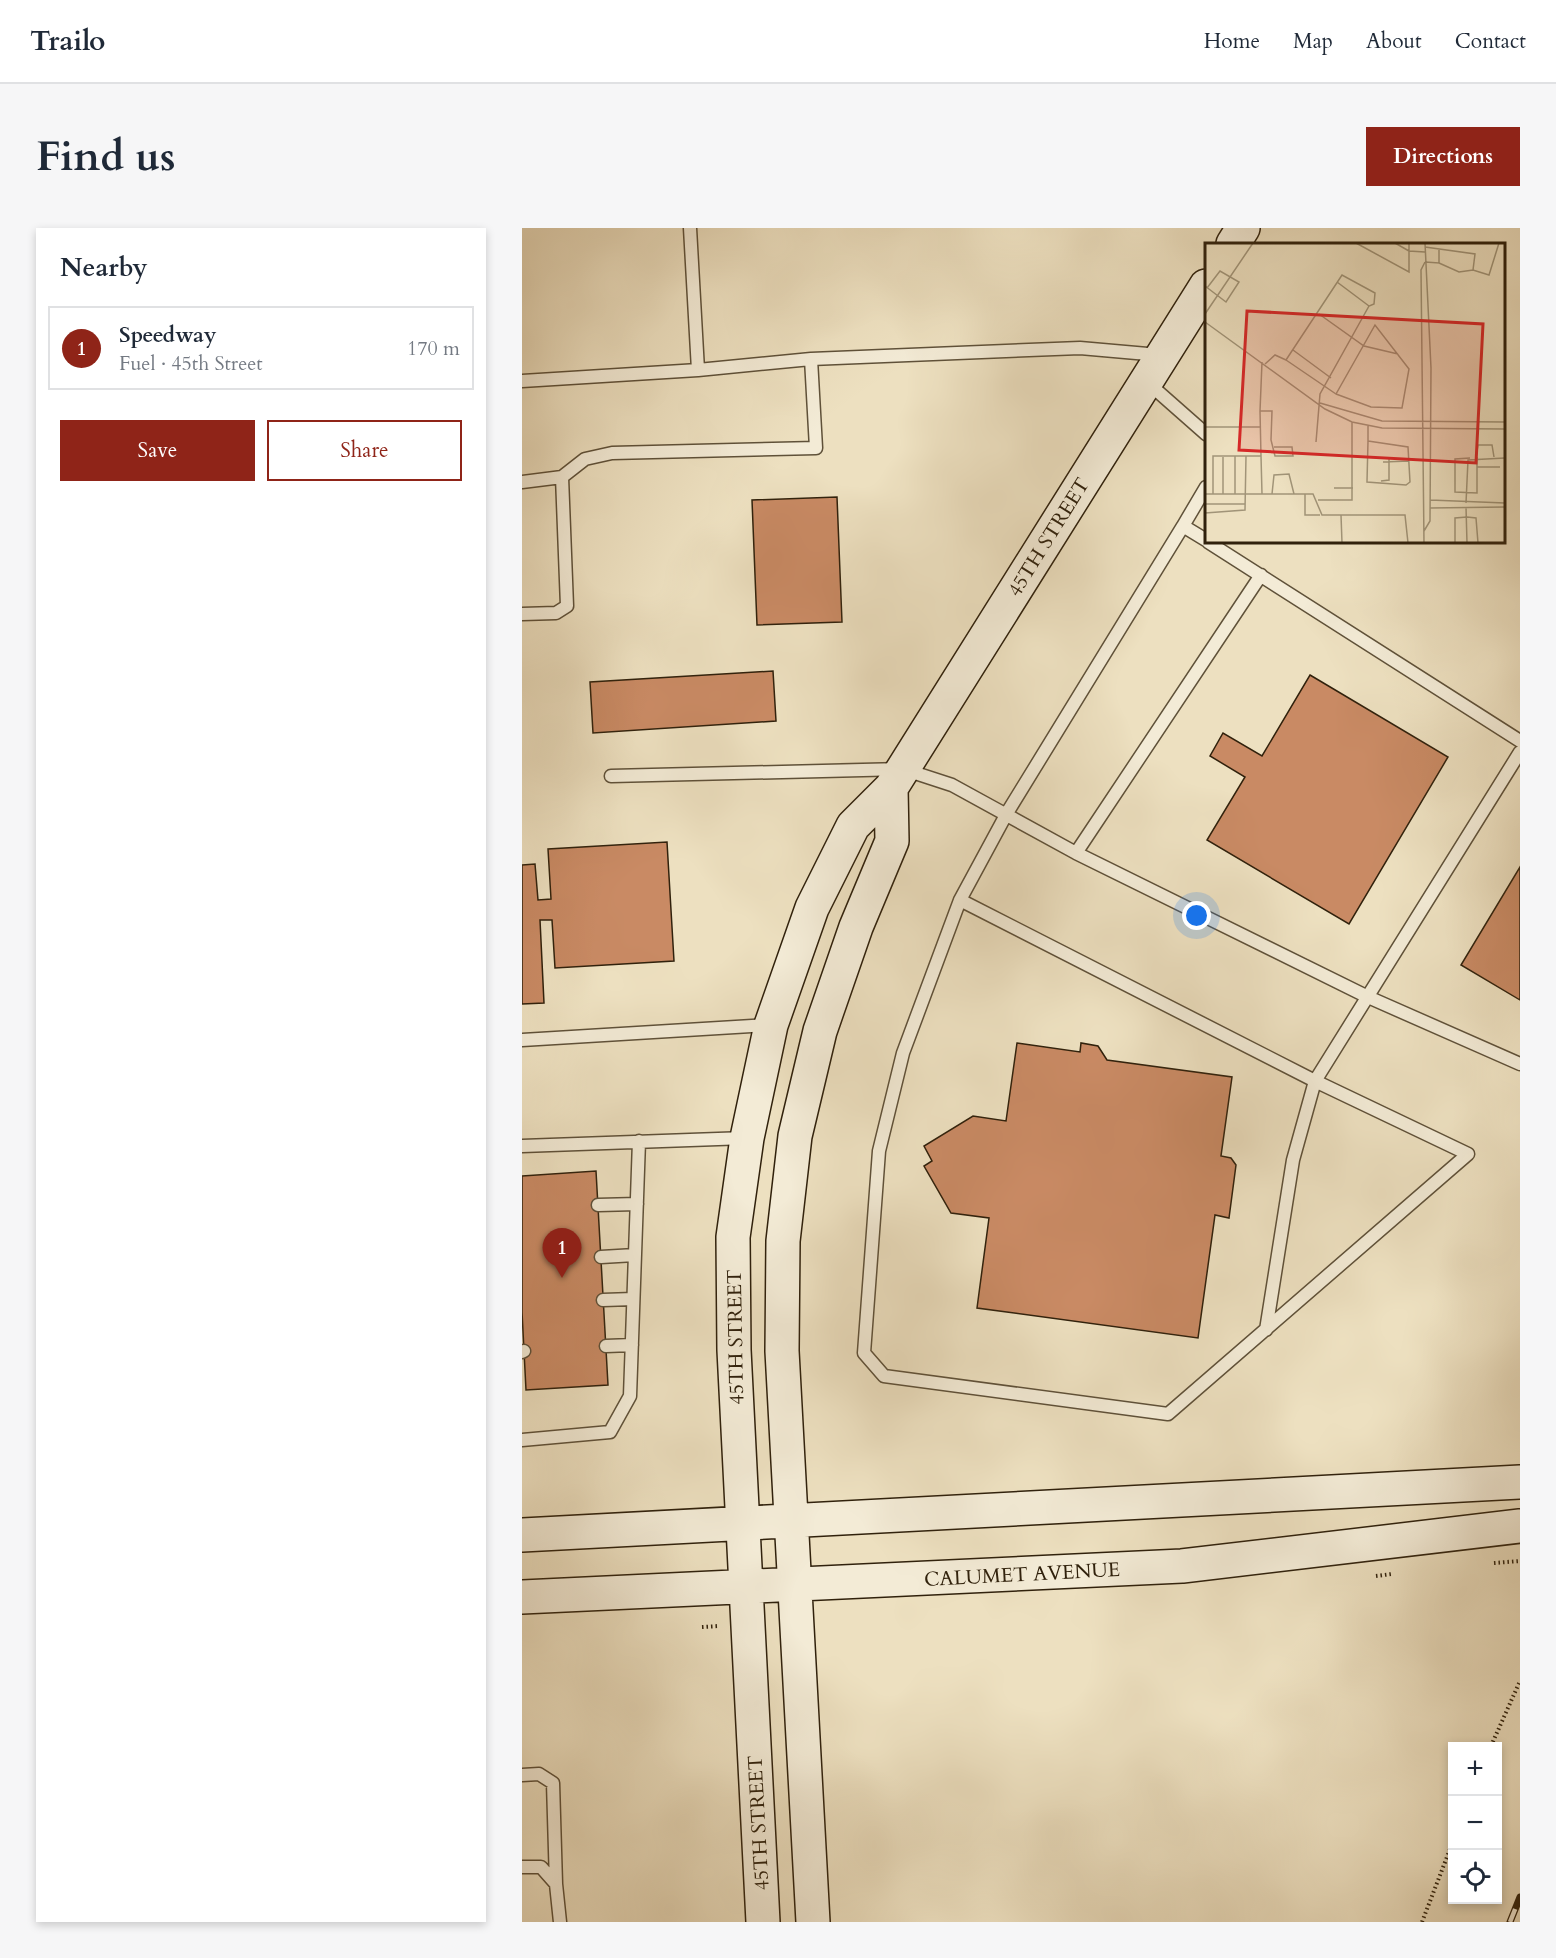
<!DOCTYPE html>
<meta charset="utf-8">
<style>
body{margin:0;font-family:Cardo,serif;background:#f6f6f7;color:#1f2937}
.controls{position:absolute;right:18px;bottom:18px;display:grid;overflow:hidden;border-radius:0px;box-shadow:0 3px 9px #0003}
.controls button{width:54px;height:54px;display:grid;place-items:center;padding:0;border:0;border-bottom:2px solid #e0e1e3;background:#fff;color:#1f2937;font:30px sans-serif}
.you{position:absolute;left:675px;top:688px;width:21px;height:21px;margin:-15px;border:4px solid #fff;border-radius:50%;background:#1a73e8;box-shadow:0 0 0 9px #1a73e833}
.badge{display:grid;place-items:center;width:39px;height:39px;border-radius:50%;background:#8f2418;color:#fff;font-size:20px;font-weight:700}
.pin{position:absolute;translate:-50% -50px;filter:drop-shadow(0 2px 3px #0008)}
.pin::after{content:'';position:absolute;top:32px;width:21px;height:18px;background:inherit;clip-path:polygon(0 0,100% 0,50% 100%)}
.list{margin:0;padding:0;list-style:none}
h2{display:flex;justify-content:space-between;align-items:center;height:78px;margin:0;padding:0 24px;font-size:26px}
h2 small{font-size:20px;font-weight:400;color:#747a83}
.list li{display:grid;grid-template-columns:39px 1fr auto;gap:18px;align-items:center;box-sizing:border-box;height:84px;margin:0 12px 12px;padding:0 12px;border:2px solid #e0e1e3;border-radius:0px}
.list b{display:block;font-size:22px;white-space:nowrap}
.list p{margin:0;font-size:20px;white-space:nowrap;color:#747a83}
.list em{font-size:20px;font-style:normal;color:#747a83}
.actions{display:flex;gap:12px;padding:18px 24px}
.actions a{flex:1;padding:14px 0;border:2px solid #8f2418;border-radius:0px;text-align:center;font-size:21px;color:#8f2418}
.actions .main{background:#8f2418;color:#fff}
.icon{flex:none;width:33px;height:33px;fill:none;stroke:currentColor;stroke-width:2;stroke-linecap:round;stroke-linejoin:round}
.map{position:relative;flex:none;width:998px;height:1694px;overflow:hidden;border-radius:0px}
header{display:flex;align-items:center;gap:36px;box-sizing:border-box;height:84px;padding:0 30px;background:#fff;border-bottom:2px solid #e0e1e3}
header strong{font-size:28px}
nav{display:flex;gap:33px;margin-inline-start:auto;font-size:21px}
.intro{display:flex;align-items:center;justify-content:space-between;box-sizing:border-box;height:144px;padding:0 36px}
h1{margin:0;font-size:42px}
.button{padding:15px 27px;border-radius:0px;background:#8f2418;color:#fff;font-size:21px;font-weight:700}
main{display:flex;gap:36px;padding:0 36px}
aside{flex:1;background:#fff;border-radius:0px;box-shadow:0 3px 9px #0003}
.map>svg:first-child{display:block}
</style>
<header>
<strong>Trailo</strong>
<nav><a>Home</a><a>Map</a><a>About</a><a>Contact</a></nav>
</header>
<div class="intro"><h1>Find us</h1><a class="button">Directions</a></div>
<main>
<aside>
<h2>Nearby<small></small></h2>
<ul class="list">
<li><span class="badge">1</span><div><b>Speedway</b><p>Fuel · 45th Street</p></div><em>170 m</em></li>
</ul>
<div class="actions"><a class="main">Save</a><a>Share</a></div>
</aside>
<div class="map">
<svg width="998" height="1694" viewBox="0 0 998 1694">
<rect width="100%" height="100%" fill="#ede0c0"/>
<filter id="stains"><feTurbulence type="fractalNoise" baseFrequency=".00333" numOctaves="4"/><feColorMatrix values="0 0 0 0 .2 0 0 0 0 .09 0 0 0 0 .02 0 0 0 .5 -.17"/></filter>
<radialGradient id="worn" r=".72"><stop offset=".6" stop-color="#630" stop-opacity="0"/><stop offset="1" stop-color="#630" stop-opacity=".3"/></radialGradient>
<path fill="#c98a64" stroke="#30210c" stroke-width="1.5" d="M315 269 320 394 235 397 230 272Z
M251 443 254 493 71 505 68 454Z
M788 447 926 529 827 696 685 612 723 549 688 528 701 505 740 528Z
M145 614 152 733 33 740 30 692H18L22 775 0 776V637L13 636 16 672 29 671 26 621Z
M998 639V772L939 737Z
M495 815 558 824 559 815 576 818 585 832 710 849 699 928 709 930 714 937 707 990 693 987 676 1110 455 1080 467 990 429 985 402 938 410 933 402 918 451 888 484 893Z
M74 943 86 1157 4 1162 0 1084V948Z"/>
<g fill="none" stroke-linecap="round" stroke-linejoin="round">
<defs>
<path id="lane" d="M168 0 176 142
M0 153 176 142 289 131
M625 154 684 206
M0 254 40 249 63 231 90 225 294 220 289 131 558 120 637 127
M684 259 661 298 684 312
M686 314 998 513
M0 386 34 385 45 378 40 249
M89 548 381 541 430 557 554 625 846 769 998 836
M554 625 739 347
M438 672 381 825 357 923 342 1125 362 1148 646 1186 946 926 793 853 438 672 485 585 661 298
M0 812 247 797
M0 918 224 910
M76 977 115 976
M79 1029 113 1027
M81 1072 111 1071
M744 1102 771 932 793 853 998 524
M84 1118 110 1117
M0 1124 2 1123
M0 1212 88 1204 108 1168 117 913
M0 1547 17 1546 31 1555 34 1656
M0 1639H19L34 1656 38 1694"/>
<path id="secondary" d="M711 16 721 0
M0 1307 998 1254
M0 1369 660 1338 998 1298
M241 1694 212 1122 211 1009 225 910 249 797 290 680 331 598 369 560 684 58
M291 1694 260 1123 261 1013 273 908 298 803 334 699 370 613 369 560"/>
</defs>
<use href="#lane" stroke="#5f5139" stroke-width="15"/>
<use href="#secondary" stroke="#30210c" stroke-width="36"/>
<path stroke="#30210c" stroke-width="4" stroke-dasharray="1.5 3" stroke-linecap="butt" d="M972 1335 998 1333
M854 1348 870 1346
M180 1399 197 1398
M969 1518 998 1453
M900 1694 930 1616"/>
<use href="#lane" stroke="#f3ebd6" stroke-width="12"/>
<use href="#secondary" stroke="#f3ebd6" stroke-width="33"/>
<defs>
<path id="rail" d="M988 1694 998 1669"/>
</defs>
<use href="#rail" stroke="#30210c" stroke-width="7"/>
<use href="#rail" stroke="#f3ebd6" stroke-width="4.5" stroke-dasharray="14" stroke-linecap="butt"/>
</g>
<g text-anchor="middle" stroke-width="4.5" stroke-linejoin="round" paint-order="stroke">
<g font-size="20" fill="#30210c" stroke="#f3ebd6">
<text transform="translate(526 309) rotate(-58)" y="7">45TH STREET</text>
<text transform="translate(213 1109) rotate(-91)" y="7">45TH STREET</text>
<text transform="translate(500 1346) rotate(-3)" y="7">CALUMET AVENUE</text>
<text transform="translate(236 1595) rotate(-93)" y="7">45TH STREET</text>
</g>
</g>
<g transform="translate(683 15)">
<rect width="300" height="300" fill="#ede0c0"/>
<path fill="none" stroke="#a19478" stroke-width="1.5" d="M151 0 204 29V8L190 0M204 0V8L220 9M220 4 270 11 268 27M220 19 234 20V6M234 20 254 29 268 27 284 32 294 0M132 39 164 63M0 43 21 59 34 39 15 28 2 45M0 71 48 0M114 71 159 103 193 111M0 79 120 166 147 179 177 185 300 186M88 107 126 135M81 117 131 151 170 82 204 126 197 165 166 164 131 151M57 119 55 168H67L66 197 70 213H88L87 204H69M60 121 70 112 81 117 137 32 170 50 169 61 164 63 115 151 111 199M115 160 177 178 300 179M55 168 56 213M0 184H55M163 198 203 204 205 239 201 242 162 239 163 198V183M18 214V251M271 214 273 202H287L289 214M265 215 250 216V249L272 250V214M178 219 204 218M272 224H295M176 238 184 237V215M129 245H148M0 251H108L117 272H200L203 300M8 251V213H56L57 251M30 251V213M67 251 69 232 84 231 89 251M100 251V272H115M113 257H147V179M225 257 300 260M261 260 263 217 300 215M0 261H40M261 264 262 300M225 265 300 264M0 270 40 267 41 213M136 272 137 300M219 288 225 278 226 125 220 0M219 300 216 27 220 19M250 300V275L262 274 271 275 273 300"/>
<path fill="#d62828" fill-opacity="0.15" stroke="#d62828" stroke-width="3" d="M42 68 278 81 271 220 34 207Z"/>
<rect width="300" height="300" fill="none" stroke="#30210c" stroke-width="3"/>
</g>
<rect width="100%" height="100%" filter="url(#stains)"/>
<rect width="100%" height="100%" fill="url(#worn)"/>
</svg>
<div class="controls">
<button>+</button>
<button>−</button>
<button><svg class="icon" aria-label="locate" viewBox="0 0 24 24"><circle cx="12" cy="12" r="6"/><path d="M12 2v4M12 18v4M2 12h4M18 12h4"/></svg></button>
</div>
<div class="you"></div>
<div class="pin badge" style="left:40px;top:1050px">1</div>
</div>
</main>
